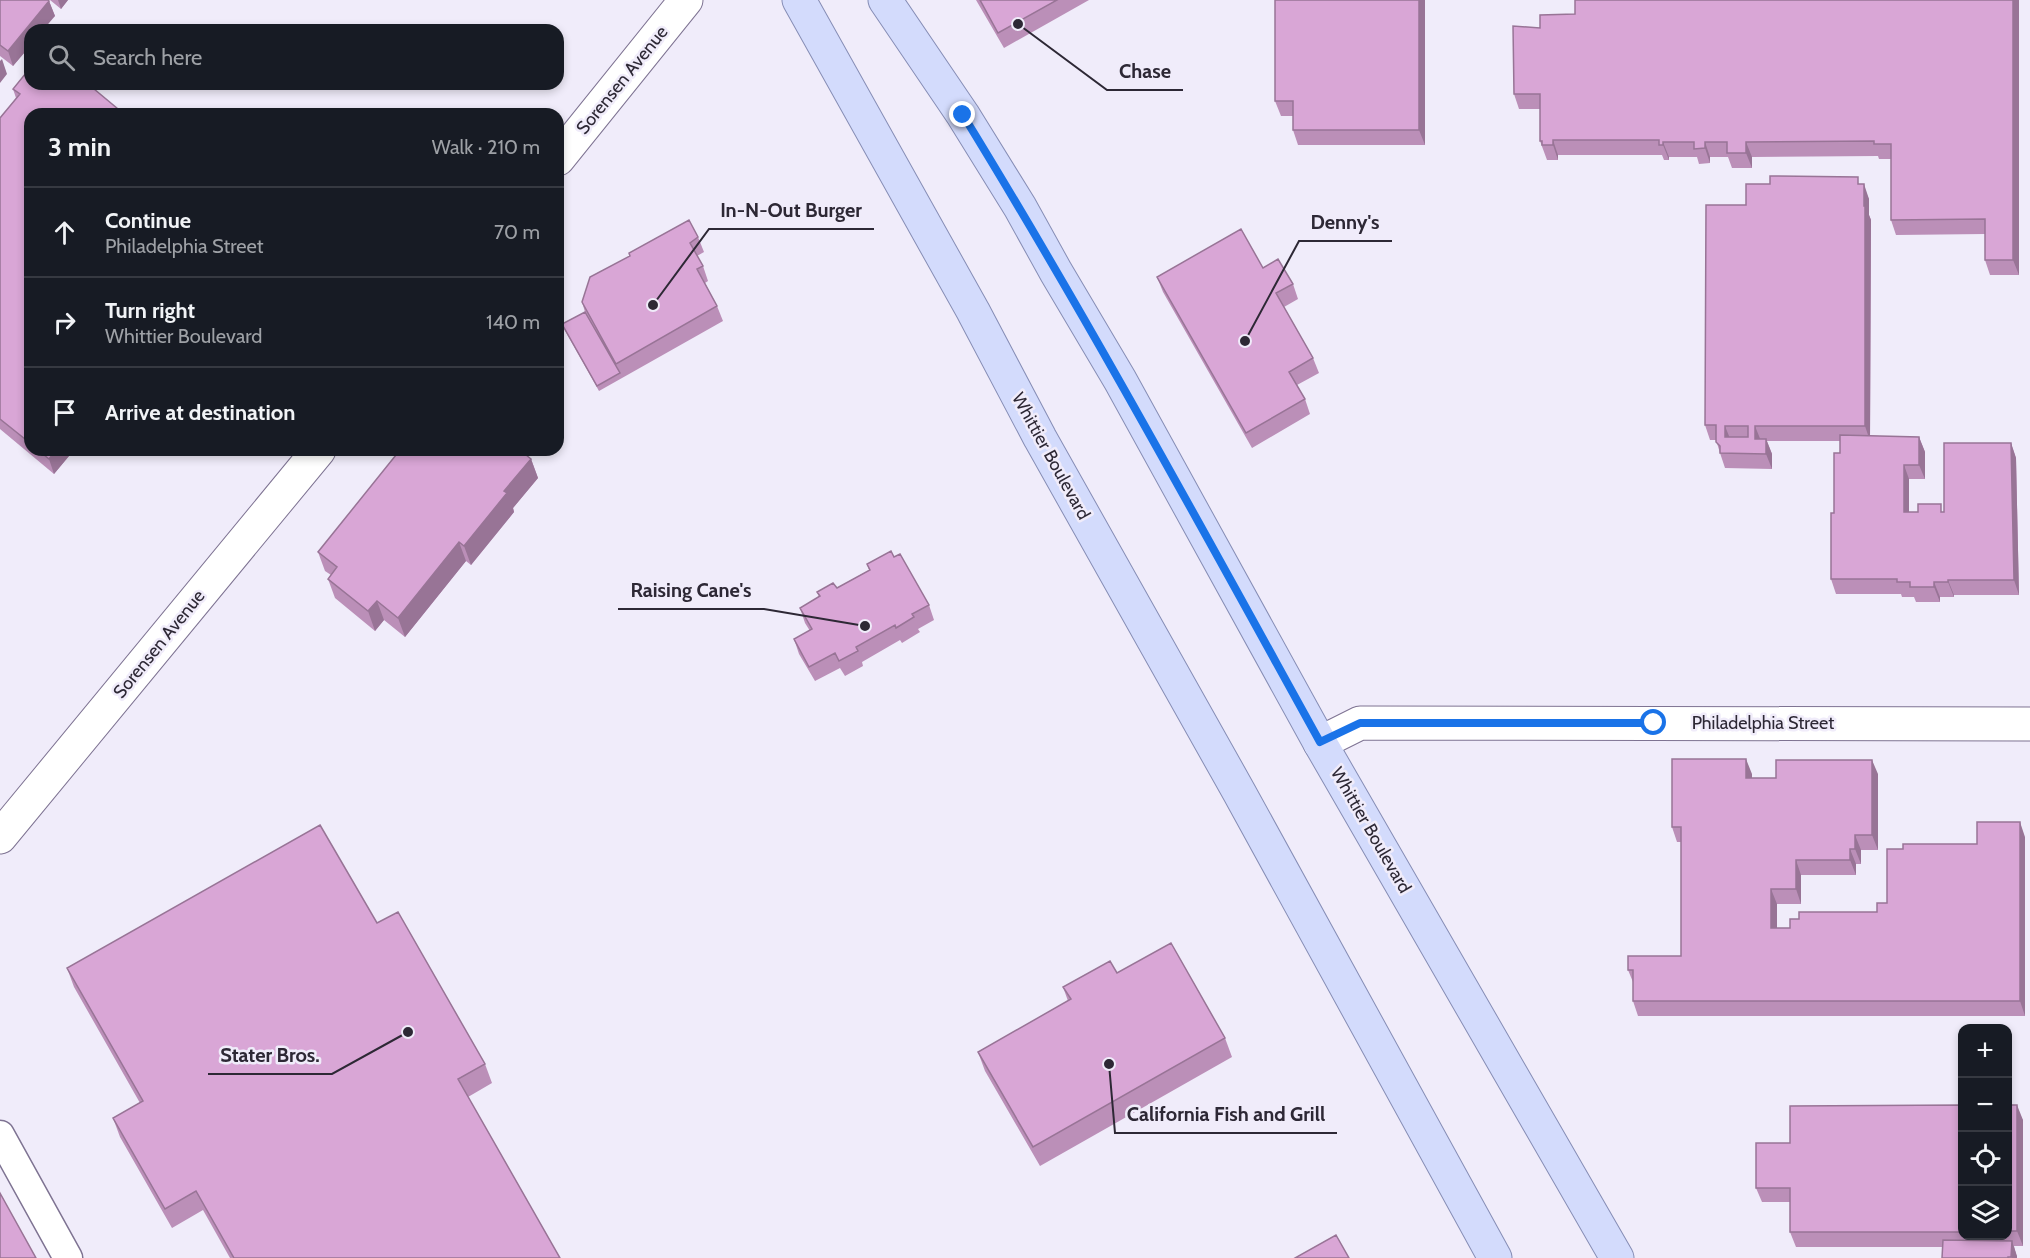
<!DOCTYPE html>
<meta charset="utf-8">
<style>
body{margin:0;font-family:Cabin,sans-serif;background:#20242c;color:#f1f3f6}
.controls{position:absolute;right:18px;bottom:18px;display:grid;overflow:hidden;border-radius:12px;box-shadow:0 3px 9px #0003}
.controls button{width:54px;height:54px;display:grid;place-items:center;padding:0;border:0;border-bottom:2px solid #363941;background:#171b24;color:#f1f3f6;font:30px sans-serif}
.stop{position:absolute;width:18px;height:18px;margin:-14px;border:4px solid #1a73e8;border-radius:50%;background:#fff}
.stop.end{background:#1a73e8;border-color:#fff;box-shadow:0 2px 6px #0008}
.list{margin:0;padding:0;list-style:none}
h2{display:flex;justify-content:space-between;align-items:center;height:78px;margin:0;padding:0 24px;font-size:26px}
h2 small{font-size:20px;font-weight:400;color:#9ea1a6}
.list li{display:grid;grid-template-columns:39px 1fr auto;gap:18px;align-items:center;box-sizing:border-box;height:90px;padding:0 24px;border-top:2px solid #363941}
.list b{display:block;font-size:22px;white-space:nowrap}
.list p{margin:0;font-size:20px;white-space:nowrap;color:#9ea1a6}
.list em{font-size:20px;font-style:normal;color:#9ea1a6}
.icon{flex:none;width:33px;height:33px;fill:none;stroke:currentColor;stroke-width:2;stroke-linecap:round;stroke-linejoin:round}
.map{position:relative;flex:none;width:2030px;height:1258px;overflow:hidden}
.search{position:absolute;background:#171b24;box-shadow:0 3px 9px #0003;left:24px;top:24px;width:540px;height:66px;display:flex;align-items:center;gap:15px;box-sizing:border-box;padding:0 21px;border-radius:18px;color:#9ea1a6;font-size:22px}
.panel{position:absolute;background:#171b24;box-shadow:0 3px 9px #0003;left:24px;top:108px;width:540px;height:348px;border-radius:18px}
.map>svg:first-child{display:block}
</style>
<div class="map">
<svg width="2030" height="1258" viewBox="0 0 2030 1258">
<rect width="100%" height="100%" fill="#f0ecfa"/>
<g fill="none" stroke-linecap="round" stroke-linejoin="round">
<defs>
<path id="minor" d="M0 1135 68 1258"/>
<path id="tertiary" d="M558 159 686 0
M1320 743 1360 723 2030 724
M0 837 319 450"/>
<path id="primary" d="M799 0 973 311 1040 438 1239 792 1495 1258
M885 0 963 115 1020 207 1056 272 1120 380 1320 743 1617 1258"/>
</defs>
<use href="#minor" stroke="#7e7392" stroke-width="31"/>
<use href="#tertiary" stroke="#7e7392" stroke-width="35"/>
<use href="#primary" stroke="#868db5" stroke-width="35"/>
<use href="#minor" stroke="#fff" stroke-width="28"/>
<use href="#tertiary" stroke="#fff" stroke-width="33"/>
<use href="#primary" stroke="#d3dbfc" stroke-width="33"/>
</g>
<path fill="#bb8fb8" d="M0 0 49 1 55 16 30 30V46L13 66 0 56Z
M50 0H68L61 9Z
M976 0H1089L1004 48Z
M1275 0H1425V145H1298L1293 130V116H1281L1275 101Z
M2019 0V275H1990L1985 260V234L1896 235 1891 220V159H1879L1878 156 1752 157V168H1732L1728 157H1710V163L1699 164 1697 157H1669V160H1664L1662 155H1558V160H1547L1540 141V109H1519L1514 94 1540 28 1575 14Z
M30 68V450H74L54 474 0 429V118L16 98 13 89Z
M1861 184 1869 199V215L1871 220 1870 436 1919 437 1925 452V479H1909V512H1944L2011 443 2016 458 2019 595H1954V597H1940V602H1916L1914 597H1902L1901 594H1836L1831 579 1834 513 1840 453V441H1767L1772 454V469L1725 468 1720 453 1716 440H1710L1705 425 1746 205Z
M698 237 704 252 697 256 703 266 708 281 705 283 717 306 723 321 599 391 564 329 562 324 585 312 582 302 630 256Z
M1263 268 1293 284 1298 299 1284 307 1313 358 1319 373 1297 385 1305 399 1310 414 1252 448 1163 292 1157 277Z
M153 450H164L160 456Z
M531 459 538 478 513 508 514 512 471 565 466 561 405 637 384 620 375 631 335 598 328 579 331 575 325 571 318 552Z
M894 557 929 605 934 620 918 629 920 632 902 643 900 640 862 662 863 666 845 676 840 668 815 681 799 654 794 639 810 631 805 623 800 608 819 597 817 592 837 588 869 570 867 564Z
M1752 774V778H1776L1878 774V850H1861V864H1856V875H1801V904H1777V928H1790L1799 919 1877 912 1887 903 1903 849 1977 844 2025 837V1016H1638L1633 1001V982L1628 970 1681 956V842H1677L1672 827Z
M377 923 485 1064 492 1083 468 1097 560 1258H230L203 1210 172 1228 120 1137 113 1118 140 1103 74 987 67 968Z
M1117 973 1225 1038 1232 1057 1040 1166 985 1071 978 1052 1068 1001 1063 987Z
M1962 1105V1236H2007V1105L2023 1120V1246H2014L2017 1258H1942L1943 1247H1796L1790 1232V1202H1762L1756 1188 1790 1143Z"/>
<path fill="#987496" d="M58 0H68L61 9Z
M1419 0H1425V145L1419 130Z
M2013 0H2019V275L2013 260Z
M49 1 55 16 43 30H30V46L13 66 8 51Z
M2 59 7 74 0 83V61Z
M1553 140 1558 155V160L1553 145Z
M1663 142 1669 157V160L1663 145Z
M1705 142 1710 157V163L1705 148Z
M1746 142 1752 157V168L1746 153Z
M1864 184 1869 199V215L1871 220 1870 441 1865 426Z
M1725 426 1731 441 1725 437Z
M1755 426 1761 441 1755 439Z
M1919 437 1925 452V479L1919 465Z
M1766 439 1772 454V469L1766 454Z
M2011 443 2016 458 2019 595 2014 580Z
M56 450H74L54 474 49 459Z
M158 450H164L160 456Z
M531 459 538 478 513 508 514 512 471 565 464 546 504 491Z
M1904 465 1909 479V527L1904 512Z
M459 542 466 561 405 637 398 618Z
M1948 580 1954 595V597L1948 582Z
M1934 582 1940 597V602L1934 587Z
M377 601 384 620 375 631 368 611Z
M1746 759 1752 774V793L1746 778Z
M1872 760 1878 774V850L1872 835Z
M2020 822 2025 837V1016L2020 1001Z
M1855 835 1861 850V864L1855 849Z
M1850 849 1856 864V875L1850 860Z
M1796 860 1801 875V904L1796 889Z
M1771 889 1777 904V943L1771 928Z
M2017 1105 2023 1120V1246L2017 1231Z
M2012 1241 2017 1256V1258H2012L2011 1257Z"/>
<path fill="#d9a6d6" stroke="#987496" stroke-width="1.5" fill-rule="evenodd" d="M0 0H48L49 1 8 51 0 45Z
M980 0H1057L998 33Z
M1275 0H1419V130H1293V101H1275Z
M1575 0H2013V260H1985V219L1891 220V144H1874V141L1746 142V153H1727V142H1705V148L1694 149V142H1663V145H1659V140H1553V145H1542V141H1540V94H1514L1513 26 1540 28V15L1575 14Z
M30 68V84H88L124 114H30V443L0 419V118L20 94 13 89Z
M1770 176 1858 177V184H1864V206H1865V426H1755V439H1766V454L1720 453V446L1716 442V425H1705L1706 205H1746V184H1770ZM1725 426H1748V437H1725Z
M689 220 698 237 690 243 703 266 697 269 717 306 616 364 582 302 590 277 630 256 629 253Z
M1241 229 1263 268 1278 259 1293 284 1276 293 1313 358 1289 372 1305 399 1246 433 1157 277Z
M585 312 620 373 597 386 562 324Z
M1840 435 1919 437V465H1904V512H1918V504H1941V512H1944V443H2011L2014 580H1948V582H1934V587H1910V582H1897V579H1831V513H1834V453H1840Z
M38 450H56L49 459Z
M400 450H520L531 459 504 491 507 493 464 546 459 542 398 618 377 601 368 611 328 579 337 567 318 552Z
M891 551 894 557 900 554 929 605 912 614 914 617 896 628 895 625 856 647 858 651 839 661 835 653 809 667 794 639 812 629 800 608 820 596 817 592 833 583 837 588 870 570 867 564Z
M1672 759H1746V778H1776V760H1872V835H1855V849H1850V860H1796V889H1771V928H1790V919H1799V912H1877V903H1887V849H1903V844H1977V822H2020V1001H1633V970H1628V956H1681V827H1672Z
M320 825 377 923 398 912 485 1064 458 1079 560 1258H234L196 1191 165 1209 113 1118 143 1101 67 968Z
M1171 943 1225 1038 1033 1147 978 1052 1071 999 1063 987 1110 961 1117 973Z
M1962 1105V1232H1790V1188H1756V1143H1790V1106Z
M2007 1105H2017V1231H2007Z
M0 1193 36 1258H0Z
M1336 1235 1349 1258H1295Z
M1943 1240 2012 1241 2011 1257H2008V1258H1942Z"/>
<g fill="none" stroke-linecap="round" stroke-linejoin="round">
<path stroke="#1a73e8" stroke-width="8" d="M963 115C1089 320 1204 532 1320 742L1360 723H1654"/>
</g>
<g text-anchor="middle" stroke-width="5" stroke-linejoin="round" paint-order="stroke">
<g font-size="18" fill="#2d2835" stroke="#f0ecfa">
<text transform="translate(622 80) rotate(-51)" y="6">Sorensen Avenue</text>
<text transform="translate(1051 456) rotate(61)" y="6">Whittier Boulevard</text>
<text transform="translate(159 644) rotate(-51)" y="6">Sorensen Avenue</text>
<text x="1763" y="729">Philadelphia Street</text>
<text transform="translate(1371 830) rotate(60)" y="6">Whittier Boulevard</text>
</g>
</g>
<path fill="none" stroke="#2d2835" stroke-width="2" d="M1018 24L1107 90H1183M653 305L709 229H874M1245 341L1299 241H1392M865 626L764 609H618M408 1032L332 1074H208M1109 1064L1115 1133H1337"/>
<g fill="#2d2835" stroke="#f0ecfa" stroke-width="2">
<circle cx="1018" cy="24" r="6"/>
<circle cx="653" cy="305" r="6"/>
<circle cx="1245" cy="341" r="6"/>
<circle cx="865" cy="626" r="6"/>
<circle cx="408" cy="1032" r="6"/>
<circle cx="1109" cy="1064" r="6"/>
</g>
<g font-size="20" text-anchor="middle" font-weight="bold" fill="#2d2835" stroke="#f0ecfa" stroke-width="5" stroke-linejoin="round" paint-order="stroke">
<text x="1145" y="78">Chase</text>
<text x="791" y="217">In-N-Out Burger</text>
<text x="1345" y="229">Denny's</text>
<text x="691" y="597">Raising Cane's</text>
<text x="270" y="1062">Stater Bros.</text>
<text x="1226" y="1121">California Fish and Grill</text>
</g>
</svg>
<div class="controls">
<button>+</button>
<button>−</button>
<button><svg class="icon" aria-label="locate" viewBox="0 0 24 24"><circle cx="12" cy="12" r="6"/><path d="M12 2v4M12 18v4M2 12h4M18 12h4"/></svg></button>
<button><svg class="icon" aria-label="layers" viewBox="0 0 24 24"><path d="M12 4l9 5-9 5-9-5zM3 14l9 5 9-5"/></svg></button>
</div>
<div class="stop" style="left:1654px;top:723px"></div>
<div class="stop end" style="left:963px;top:115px"></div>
<div class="search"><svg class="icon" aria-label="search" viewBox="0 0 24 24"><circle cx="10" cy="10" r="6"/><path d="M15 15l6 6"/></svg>Search here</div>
<section class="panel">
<h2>3 min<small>Walk · 210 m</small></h2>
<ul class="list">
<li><svg class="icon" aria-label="ahead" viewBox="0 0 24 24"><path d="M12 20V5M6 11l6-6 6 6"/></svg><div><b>Continue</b><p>Philadelphia Street</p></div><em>70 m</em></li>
<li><svg class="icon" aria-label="right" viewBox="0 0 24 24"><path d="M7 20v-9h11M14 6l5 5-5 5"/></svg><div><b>Turn right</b><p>Whittier Boulevard</p></div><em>140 m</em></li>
<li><svg class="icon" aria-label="arrive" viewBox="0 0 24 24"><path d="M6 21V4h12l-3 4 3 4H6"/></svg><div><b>Arrive at destination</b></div></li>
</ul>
</section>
</div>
